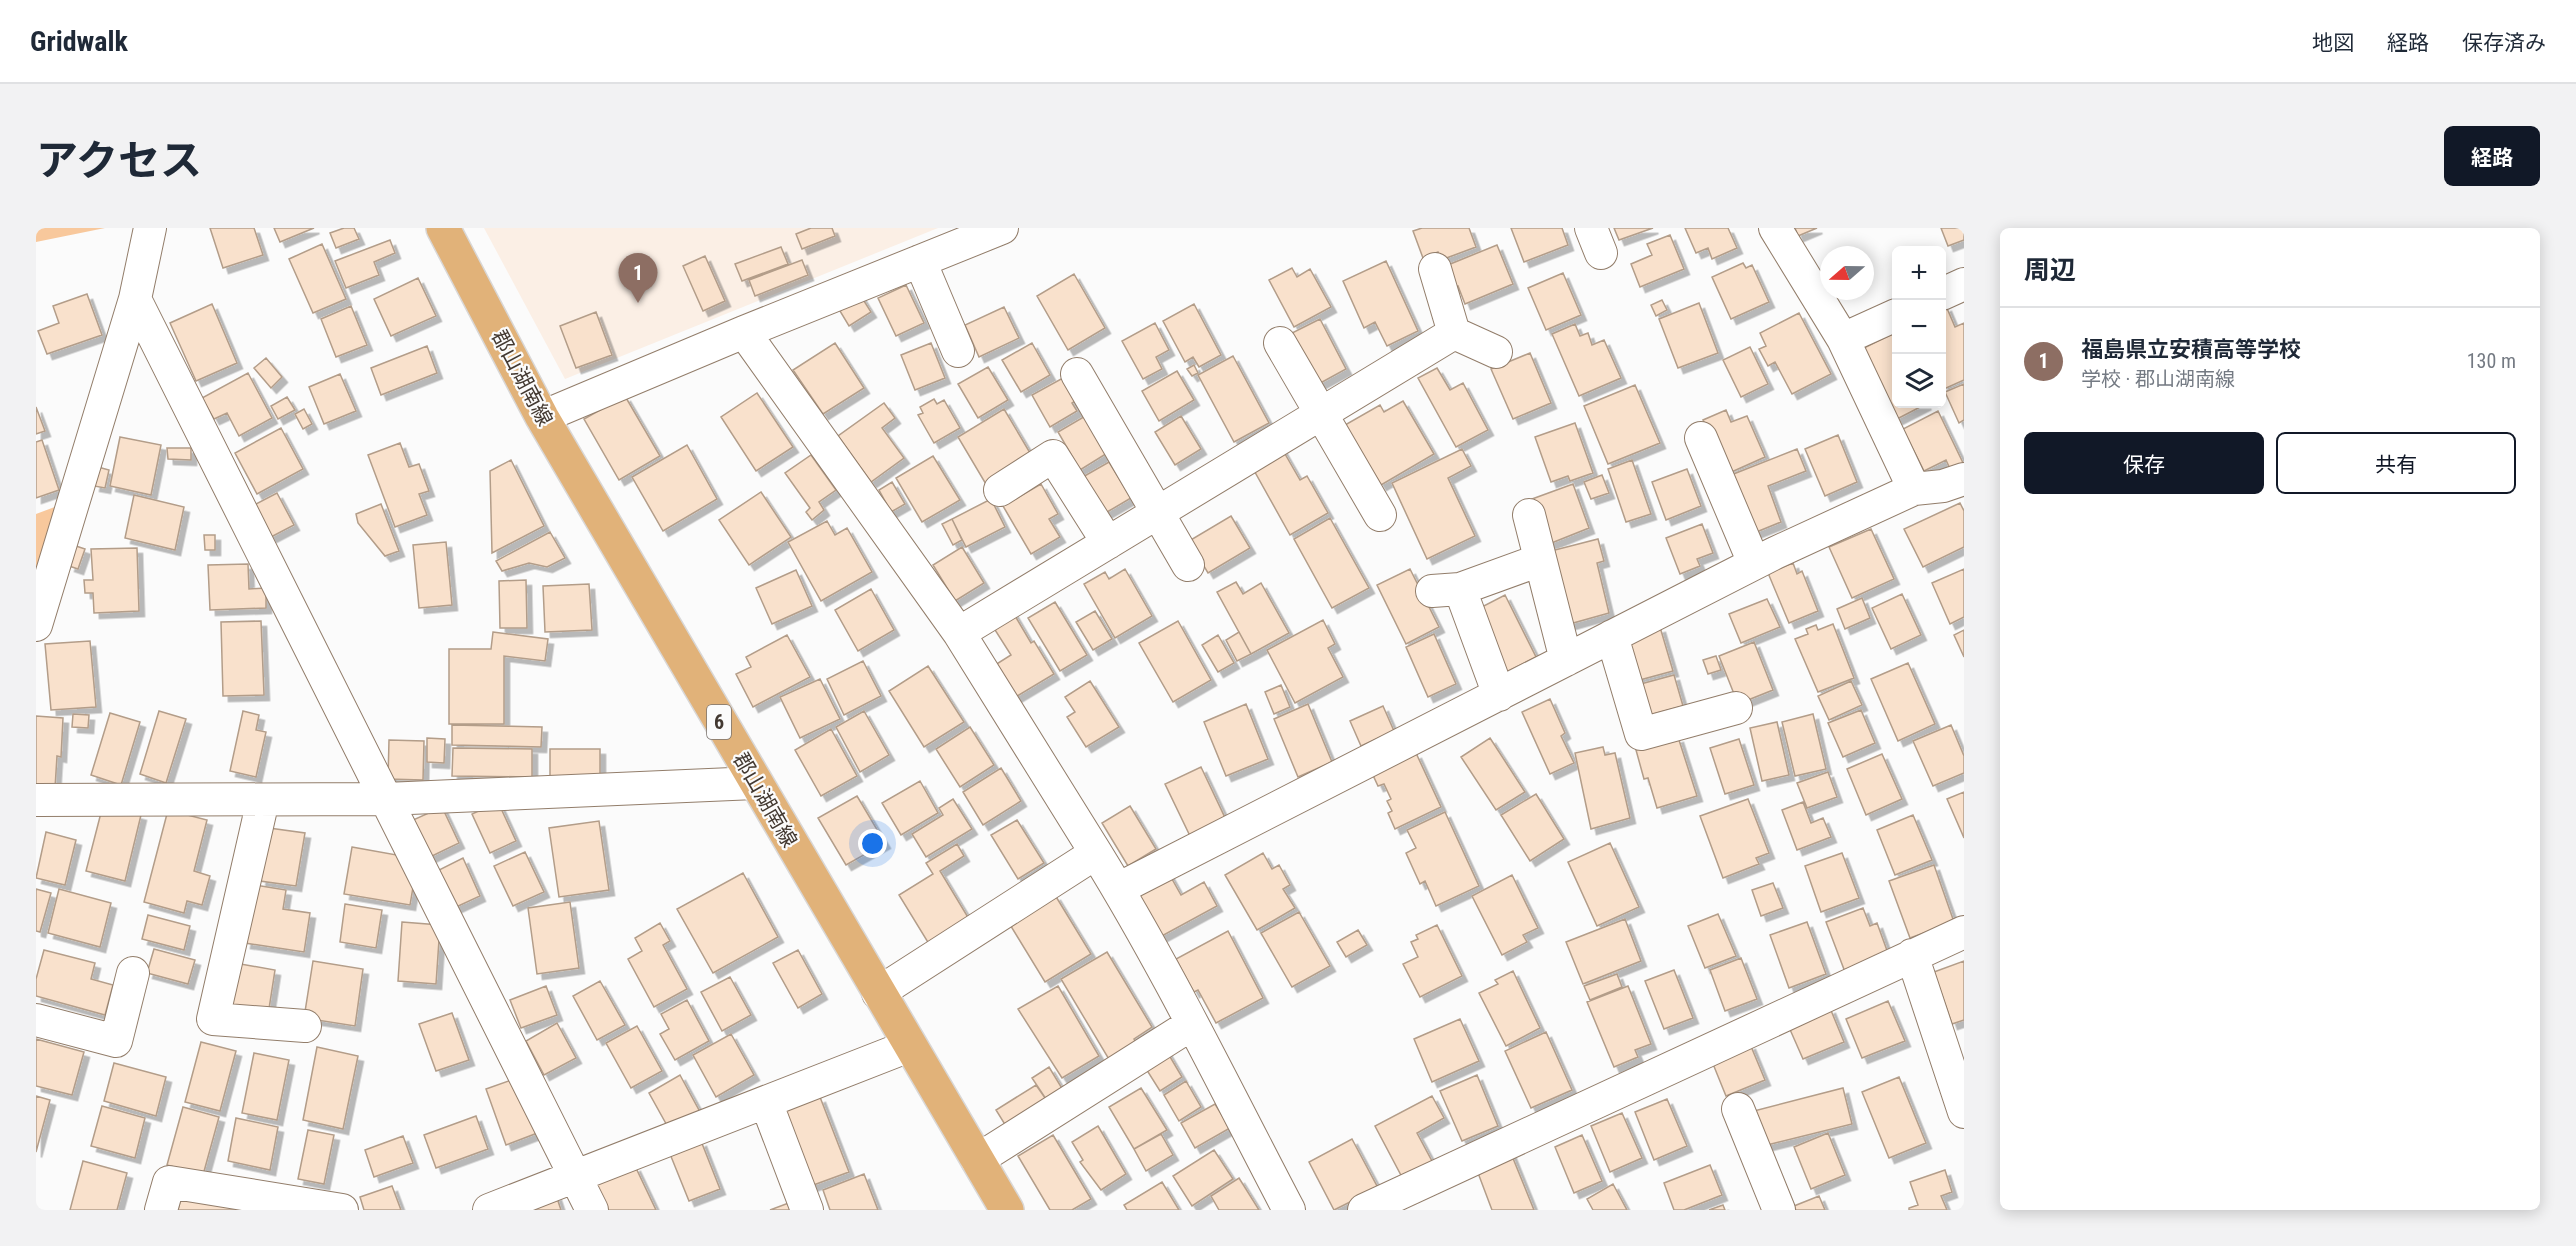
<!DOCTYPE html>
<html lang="ja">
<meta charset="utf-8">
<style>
body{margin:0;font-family:"Roboto Condensed","Noto Sans JP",sans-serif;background:#f2f2f3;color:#1f2937}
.controls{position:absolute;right:18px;top:18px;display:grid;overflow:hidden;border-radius:9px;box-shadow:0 3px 15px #0003}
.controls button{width:54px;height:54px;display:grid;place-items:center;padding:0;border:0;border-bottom:2px solid #e0e1e3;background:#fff;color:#1f2937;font:30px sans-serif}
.compass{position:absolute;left:1784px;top:18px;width:54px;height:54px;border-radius:50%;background:#fff;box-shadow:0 3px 15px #0003;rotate:250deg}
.you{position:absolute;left:837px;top:616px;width:21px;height:21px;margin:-15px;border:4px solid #fff;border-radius:50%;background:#1a73e8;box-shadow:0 0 0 9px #1a73e833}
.badge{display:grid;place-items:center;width:39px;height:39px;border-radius:50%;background:#111827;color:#fff;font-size:20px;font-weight:700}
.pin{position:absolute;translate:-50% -50px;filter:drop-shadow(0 2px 3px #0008)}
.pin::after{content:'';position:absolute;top:32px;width:21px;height:18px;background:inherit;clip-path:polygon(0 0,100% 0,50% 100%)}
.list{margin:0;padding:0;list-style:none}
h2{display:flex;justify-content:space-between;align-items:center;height:78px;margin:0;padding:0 24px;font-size:26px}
h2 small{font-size:20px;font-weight:400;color:#747a83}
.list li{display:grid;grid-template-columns:39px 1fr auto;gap:18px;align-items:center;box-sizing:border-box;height:108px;padding:0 24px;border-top:2px solid #e0e1e3}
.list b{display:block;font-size:22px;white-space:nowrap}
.list p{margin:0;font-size:20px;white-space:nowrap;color:#747a83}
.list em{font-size:20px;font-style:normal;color:#747a83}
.actions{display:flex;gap:12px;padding:18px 24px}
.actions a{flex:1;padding:14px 0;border:2px solid #111827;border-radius:9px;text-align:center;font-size:21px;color:#111827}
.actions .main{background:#111827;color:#fff}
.icon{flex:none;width:33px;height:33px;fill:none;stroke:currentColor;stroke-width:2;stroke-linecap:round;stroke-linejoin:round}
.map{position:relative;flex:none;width:1928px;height:982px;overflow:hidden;border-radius:9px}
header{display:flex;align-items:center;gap:36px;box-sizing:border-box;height:84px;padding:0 30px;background:#fff;border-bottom:2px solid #e0e1e3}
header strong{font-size:28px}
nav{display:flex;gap:33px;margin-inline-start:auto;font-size:21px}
.intro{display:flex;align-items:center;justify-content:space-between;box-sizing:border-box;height:144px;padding:0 36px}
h1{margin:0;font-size:42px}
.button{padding:15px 27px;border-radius:9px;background:#111827;color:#fff;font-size:21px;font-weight:700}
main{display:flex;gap:36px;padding:0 36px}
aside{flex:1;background:#fff;border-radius:9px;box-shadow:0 3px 15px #0003}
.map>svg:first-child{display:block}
</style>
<header>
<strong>Gridwalk</strong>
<nav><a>地図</a><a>経路</a><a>保存済み</a></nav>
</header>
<div class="intro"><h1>アクセス</h1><a class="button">経路</a></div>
<main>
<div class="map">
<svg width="1928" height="982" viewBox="0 0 1928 982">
<defs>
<filter id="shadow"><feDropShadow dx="5.5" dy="5.5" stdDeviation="0" flood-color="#0004"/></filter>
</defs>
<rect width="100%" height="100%" fill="#fbfbfb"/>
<path fill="#fbefe5" d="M448 0H902L529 151Z"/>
<path fill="#f8c89c" d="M0 0H69L0 14Z
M24 277 0 349V286Z"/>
<path fill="#f9e1cc" stroke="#b39d89" stroke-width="1.5" filter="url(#shadow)" d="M174 0H218L227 27 187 40Z
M238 0H278L244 14Z
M308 0H318L323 11 300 20 294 5Z
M775 0H796L799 8 766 21 760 6Z
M1386 0H1433L1440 19 1405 32 1402 24 1387 30 1377 3Z
M1475 0H1526L1532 17 1488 34Z
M1578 0H1617L1583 12Z
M1649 0H1692L1701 20 1676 31 1672 20 1660 25Z
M1759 0H1781L1762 8Z
M1905 0H1928V12L1912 18Z
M1634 7 1648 41 1604 59 1595 36 1616 27 1611 16Z
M354 12 359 25 338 34 343 47 310 60 299 33Z
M286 16 310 71 277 85 253 31Z
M1461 17 1477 56 1429 76 1422 58 1416 60 1407 39Z
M745 19 752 36 706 53 699 36Z
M669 28 689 73 667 83 647 38Z
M766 32 772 47 719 68 713 52Z
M1350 33 1382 103 1351 118 1339 94 1328 100 1307 53Z
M1707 35 1710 40 1716 37 1733 74 1695 91 1676 49Z
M1256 40 1261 49 1274 41 1295 79 1258 99 1233 52Z
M1527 45 1545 87 1510 102 1492 60Z
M1038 46 1069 100 1032 122 1001 68Z
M382 50 400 88 355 108 338 71Z
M870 57 888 95 860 108 842 70Z
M823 65 835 84 813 98 801 78Z
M51 66 66 107 11 126 2 103 23 95 17 78Z
M1626 72 1631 82 1620 88 1615 77Z
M1663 75 1682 125 1642 140 1623 91Z
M176 76 201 135 160 153 134 95Z
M1158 76 1185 127 1163 139 1157 129 1149 134 1127 93Z
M315 78 331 117 300 129 285 91Z
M1910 78 1919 99 1928 95V152L1908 161 1906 155V80Z
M968 79 983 110 943 129 929 97Z
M560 84 576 127 540 140 524 98Z
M1763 85 1795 146 1756 166 1739 134 1732 138 1723 121 1730 118 1724 105Z
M1284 91 1310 141 1279 158 1252 107Z
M1119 95 1133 122 1120 129 1126 141 1107 151 1086 113Z
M1539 96 1544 108 1552 105 1556 117 1568 112 1585 150 1543 168 1516 106Z
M1858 105 1860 111V176H1890L1861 191 1826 121Z
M799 115 828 160 787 186 757 142Z
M895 115 909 150 879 162 865 127Z
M996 115 1014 147 985 164 966 132Z
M391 118 401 145 345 167 335 140Z
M1714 119 1732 156 1705 169 1687 132Z
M1494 125 1515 175 1477 191 1455 141Z
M1197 128 1233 195 1198 214 1162 147Z
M230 130 246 149 235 160 218 140Z
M1158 137 1162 145 1156 148 1151 141Z
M952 139 972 172 942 190 922 156Z
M1401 140 1414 162 1427 155 1452 202 1420 219 1382 150Z
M1141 143 1158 172 1123 193 1106 163Z
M212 145 236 190 203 208 191 185 178 191 166 170Z
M1036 145 1049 167 1036 175 1041 183 1014 199 996 167Z
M304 146 320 183 288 196 273 159Z
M1928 156V192L1923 195 1909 164Z
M1599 157 1624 215 1572 236 1548 178Z
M721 165 757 219 720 243 685 189Z
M589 168 624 228 583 252 548 191Z
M251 169 259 182 242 191 235 178Z
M898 171 901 176 908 172 924 200 898 215 882 187 887 185 884 179Z
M1367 173 1398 226 1345 257 1309 197 1344 177 1348 184Z
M848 175 859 190 846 200 868 230 835 254 802 208Z
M0 179 9 203 0 206Z
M268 181 276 196 267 201 259 186Z
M968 181 1000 235 954 263 922 209Z
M1690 182 1695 194 1711 188 1729 229 1691 246 1667 192Z
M1902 183 1928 237 1915 243 1910 232 1888 243 1867 201Z
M1051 187 1073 224 1044 242 1022 204Z
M1145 188 1165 221 1139 237 1119 204Z
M1539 195 1557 245 1534 253 1532 248 1515 254 1499 209Z
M245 200 267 241 221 266 199 225Z
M1802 207 1821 254 1789 268 1769 221Z
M84 209 125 217 115 267 74 258Z
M6 212 23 262 0 270V214Z
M364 215 373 239 383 236 393 263 383 266 391 287 359 299 332 227Z
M651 217 681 271 627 303 596 249Z
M1245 219 1264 252 1271 248 1292 285 1254 307 1215 237Z
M131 220H155V232L132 231Z
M1426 221 1435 238 1412 250 1439 308 1391 331 1356 255Z
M1761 221 1770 243 1732 258 1745 294 1718 305 1695 247Z
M775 227 800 262 783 274 788 282 776 292 770 284 774 280 749 245Z
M897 228 924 272 886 294 860 250Z
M475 232 508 298 456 325 454 243Z
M1596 232 1615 286 1590 294 1572 241Z
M1073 234 1095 270 1066 287 1045 250Z
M62 239 73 242 69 260 58 258Z
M1651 241 1665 278 1630 292 1616 254Z
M1566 247 1573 265 1555 271 1548 254Z
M856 254 869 276 855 284 843 262Z
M1005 256 1022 286 1013 291 1024 309 995 326 967 278Z
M1537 256 1553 300 1513 316 1496 271Z
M725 264 755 309 713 337 683 292Z
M241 265 258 297 235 309 218 277Z
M98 267 148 279 139 322 89 310Z
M955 271 969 299 930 319 916 291Z
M1924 275 1928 283V319L1887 339 1868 301Z
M345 276 363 323 349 328 322 295 320 286Z
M1195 288 1214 320 1172 345 1153 313Z
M1294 290 1333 360 1296 380 1258 311Z
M916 291 926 312 917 317 906 296Z
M791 293 799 307 811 300 836 344 785 373 752 314Z
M1666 296 1677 325 1661 331 1664 338 1644 346 1630 310Z
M1835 301 1858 351 1816 370 1793 319Z
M514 304 529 330 511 339 493 335 466 343 460 333Z
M168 307H179V322H169Z
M1562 311 1568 333 1561 335 1573 385 1530 397 1511 324Z
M410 314 416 377 383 380 377 317Z
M40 318 49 321 42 341 33 338Z
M926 319 948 355 919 373 897 337Z
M101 320 103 383 58 385 57 365H49L48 352H57L55 321Z
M1757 335 1761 346 1766 343 1782 383 1753 395 1732 345Z
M212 336 213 361 230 360V380L174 382 172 337Z
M1089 341 1116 388 1079 410 1048 356 1069 344 1073 351Z
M1374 341 1403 399 1370 416 1341 357Z
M1928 341V389L1914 396 1896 355Z
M760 342 776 378 736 396 720 360Z
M490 352 491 400H464L463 353Z
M1200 354 1207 366 1225 355 1253 405 1215 426 1181 364Z
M553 356 556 402 509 404 507 358Z
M835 361 858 402 822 423 799 382Z
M1866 366 1885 407 1855 421 1836 380Z
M1469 367 1500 429 1466 446 1436 384Z
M1826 370 1834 390 1809 401 1801 381Z
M1731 371 1744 399 1705 415 1693 386Z
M1019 374 1051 427 1024 443 992 390Z
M975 381 995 415 998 413 1018 446 978 470 959 437 975 427 954 394Z
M1059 383 1076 411 1057 422 1040 394Z
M1287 392 1299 416 1292 420 1307 449 1259 475 1231 422Z
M225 393 228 467 187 468 185 394Z
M1142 393 1175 452 1137 474 1103 415Z
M1797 396 1818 450 1782 464 1759 411 1772 406 1770 401 1780 397 1782 402Z
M1624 399 1637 443 1600 453 1587 409Z
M1928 402V429L1918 407Z
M457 404 512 411 509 433 468 428V496H413V421H455Z
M1203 404 1215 426 1201 433 1190 412Z
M1398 406 1420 456 1392 469 1370 419Z
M751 407 774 449 717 479 700 446 715 439 710 429Z
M1182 407 1198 435 1182 444 1166 417Z
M54 413 60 479 15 482 9 416Z
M1718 414 1737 462 1702 476 1683 428Z
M1680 428 1685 442 1672 446 1667 432Z
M827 433 845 468 808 487 791 451Z
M1872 435 1899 496 1862 513 1835 451Z
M892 438 928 494 888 519 853 463Z
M1638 447 1647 478 1610 488 1601 457Z
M784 451 804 491 764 510 744 469Z
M1054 453 1083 499 1050 519 1031 489 1039 484 1029 469Z
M1815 453 1826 477 1793 492 1782 468Z
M1245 457 1254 479 1238 486 1229 464Z
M1514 471 1529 505 1525 508 1538 535 1514 546 1486 484Z
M1210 476 1232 531 1190 548 1168 494Z
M1272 476 1296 534 1262 549 1238 491Z
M1347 478 1358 503 1325 518 1314 493Z
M1825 482 1839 515 1807 529 1792 495Z
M123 483 150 491 130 555 104 546Z
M207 483 223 487 220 502 230 504 220 549 194 543Z
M828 483 853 527 824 544 800 499Z
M74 485 104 494 85 557 55 547Z
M37 486 53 487 52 500 36 499Z
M1777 486 1790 541 1759 548 1746 494Z
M0 488 27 490 25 529 21 528 19 560 0 559Z
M1741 494 1753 547 1726 553 1714 500Z
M416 497 506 499 505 519 416 517Z
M1915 497 1928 528V545L1897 558 1877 513Z
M934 499 958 537 924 559 900 521Z
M795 501 821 548 785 568 759 522Z
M1642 509 1661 568 1621 580 1612 550 1608 551 1600 522Z
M391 510 409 511 408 535 391 534Z
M1454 510 1489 564 1460 582 1425 529Z
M1703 511 1718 557 1689 566 1674 520Z
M353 512 388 513 387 552 352 551Z
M1567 519 1569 527 1579 525 1594 590 1555 601 1539 525Z
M417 520 496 521V549L416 548Z
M514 521H564V556H514Z
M1380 525 1405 579 1359 601 1352 585 1356 583 1351 573 1355 571 1348 556 1342 558 1336 545Z
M1846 526 1866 571 1830 587 1811 541Z
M1165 539 1191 594 1155 610 1129 556Z
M965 540 985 573 947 597 927 564Z
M1792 544 1801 569 1771 580 1761 555Z
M884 553 902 585 865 607 846 575Z
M1928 564V610L1911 571Z
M1500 566 1528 611 1494 633 1465 587Z
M821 568 849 615 810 637 782 590Z
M917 571 936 601 890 629 876 606 907 587 903 580Z
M1712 571 1733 625 1720 630 1723 636 1687 650 1664 588Z
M462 574 480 613 454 625 436 586Z
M1767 574 1775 595 1787 590 1795 609 1761 622 1746 582Z
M67 577 105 587 89 653 50 643Z
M1094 578 1120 621 1092 638 1066 595Z
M406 579 423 615 394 629 377 592Z
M132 582 171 592 158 643 174 648 166 677 151 673 148 685 108 674Z
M1409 584 1443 658 1400 678 1389 653 1384 656 1370 625 1380 620 1371 602Z
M1877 587 1896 632 1859 647 1841 602Z
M981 592 1008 635 982 651 955 607Z
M563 593 573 662 523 669 513 600Z
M233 600 269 605 260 658 224 653Z
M10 604 40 612 29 657 0 650Z
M1574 615 1603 679 1561 698 1532 634Z
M921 616 928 628 904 643 933 691 893 716 863 667 897 646 890 635Z
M316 619 372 629 369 645 379 647 374 677 308 666Z
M489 624 508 664 477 678 458 638Z
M1227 625 1236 641 1243 637 1254 657 1247 661 1259 680 1221 702 1189 647Z
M1806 625 1823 670 1785 684 1769 638Z
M427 630 444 668 418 680 401 643Z
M1898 637 1918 694 1874 710 1853 653Z
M1132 644 1145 667 1168 654 1181 678 1124 709 1099 662Z
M707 645 742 709 677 745 641 681Z
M1476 647 1502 700 1487 707 1491 714 1466 727 1436 668Z
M1737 655 1747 680 1725 688 1716 662Z
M219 657 250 662 247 681 274 685 268 724 209 715Z
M0 661 15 665 4 704 0 703Z
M23 661 75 675 64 719 12 705Z
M1019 667 1055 726 1009 754 973 695Z
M534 674 543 740 501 746 492 680Z
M309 676 346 682 340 720 304 714Z
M1827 680 1834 698 1841 695 1853 728 1809 744 1790 694Z
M1263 684 1294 738 1256 759 1225 705Z
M1682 686 1700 728 1669 740 1652 698Z
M112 687 154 698 148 722 106 711Z
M1589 691 1605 733 1547 756 1530 714Z
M366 694 404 697 400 756 362 753Z
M1771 694 1790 746 1753 760 1734 707Z
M624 695 634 713 627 717 651 761 618 779 592 731 606 723 599 710Z
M1401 697 1426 748 1384 769 1367 736 1382 729 1375 714 1382 711 1380 707Z
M1322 702 1331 717 1310 729 1301 714Z
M1192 703 1227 770 1180 795 1162 762 1158 764 1140 731Z
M118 721 159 732 152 756 111 745Z
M8 722 59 735 55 751 77 757 69 787 0 768V751Z
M762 722 786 766 762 780 737 735Z
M1071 724 1116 799 1098 811 1101 817 1074 833 1025 751Z
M1705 730 1721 771 1689 783 1674 742Z
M277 733 327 741 319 798 268 790Z
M1928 733V792L1916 796 1898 744Z
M199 735 239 742 232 787 191 781Z
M1638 742 1657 790 1628 801 1609 753Z
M1477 743 1504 800 1470 818 1443 765 1462 756 1459 752Z
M1581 746 1586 759 1554 772 1548 758Z
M694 749 715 787 686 803 665 764Z
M564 753 589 797 561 812 537 768Z
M510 758 521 787 485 800 474 772Z
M1022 758 1063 828 1026 850 982 781Z
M1592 758 1615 816 1599 822 1602 829 1578 839 1551 774Z
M651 772 673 813 639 832 624 806 633 801 625 786Z
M1852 773 1869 813 1826 830 1810 791Z
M1794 780 1808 814 1767 831 1752 797Z
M416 785 433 832 400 843 383 796Z
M1424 791 1443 833 1396 854 1378 811Z
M521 795 540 830 508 847 490 813Z
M601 798 626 843 595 860 570 815Z
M1510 804 1536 862 1495 880 1469 823Z
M695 806 718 847 680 869 657 827Z
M0 811 48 824 36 867 0 858Z
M165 814 200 823 184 883 149 874Z
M1714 816 1729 852 1690 868 1675 831Z
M281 819 322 828 307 901 267 892Z
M1130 822 1146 849 1124 863 1107 836Z
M218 825 253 832 241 892 206 885Z
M78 835 130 849 120 888 68 873Z
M1013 839 1030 867 1014 877 996 850Z
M644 847 664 884 633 901 613 865Z
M1441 847 1462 898 1426 913 1404 863Z
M484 849 504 904 470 917 450 861Z
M1863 849 1890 915 1853 930 1826 864Z
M1150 853 1165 879 1143 893 1128 867Z
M1000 857 1014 877 973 903 960 882Z
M1105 860 1131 902 1098 921 1073 879Z
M1807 860 1816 896 1723 919 1714 884Z
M0 868 14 872 0 924Z
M1396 868 1408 890 1381 905 1397 935 1367 951 1339 898Z
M784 869 813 944 772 959 743 885Z
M1631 871 1651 918 1618 932 1599 884Z
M1179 876 1194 900 1159 920 1145 895Z
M66 878 109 890 99 930 55 918Z
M147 879 183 889 167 947 131 937Z
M1586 885 1606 930 1574 944 1555 898Z
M440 888 452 921 400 940 388 907Z
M200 890 242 899 234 942 192 933Z
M1062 898 1090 946 1065 962 1044 934 1047 932 1036 914Z
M272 902 298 907 288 956 262 951Z
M1792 905 1809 947 1775 961 1758 919Z
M1125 906 1137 927 1110 943 1098 921Z
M1017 907 1055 971 1036 982H1014L982 928Z
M1546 907 1566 953 1538 965 1519 919Z
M367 908 377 935 338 949 329 922Z
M1316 911 1342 960 1298 982 1273 934Z
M665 913 684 961 653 973 634 926Z
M1178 922 1197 951 1156 978 1137 948Z
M1474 923 1498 982H1456L1439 937Z
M47 933 91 945 81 982H34Z
M1674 937 1686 967 1648 982H1638L1628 955Z
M599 938 620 982H571L559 957Z
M1909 942 1916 964 1905 968 1911 982H1873V980L1882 977 1874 954Z
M828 946 842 982H794L787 962Z
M1203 950 1223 982H1183L1175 968Z
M1126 954 1143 982H1091L1088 977Z
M1577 956 1591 982H1557L1551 971Z
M356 958 365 982H328L324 969Z
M146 966 204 978V982H142Z
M520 967 525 982H486Z
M1783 968 1789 982H1760L1758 978Z
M758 973 761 982H734Z
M1687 977 1689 982H1673Z"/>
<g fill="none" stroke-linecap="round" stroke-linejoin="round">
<defs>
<path id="minor" d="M1555 0 1565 25
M1739 0 1807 111 1878 261
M884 33 922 123
M1906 66 1928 56
M99 71 556 982
M708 104 923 405 1060 625C1131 740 1190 862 1253 982
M1418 105 1460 124
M1807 111 1860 87
M1244 115 1344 287
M1041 146 1152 337
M506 189 708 104 966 0
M1665 210 1718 335
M964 262 1017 228 1072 315
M1493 287 1530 432
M1424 361 1463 467
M1396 363 1424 361 1504 332
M0 397 99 71 114 0
M923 405 1418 105 1399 41
M1576 408 1605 506 1700 480
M0 572 350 571 719 555
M227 572 177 791 269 798
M1082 661 1739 325 1878 261 1907 258 1928 251
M1876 727 1928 884
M842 765 1060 625
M0 792 80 813 97 745
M730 874 771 982
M1702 881 1743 982
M941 932 1156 796
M125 982 133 954 306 982
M453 982 873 818
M1328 982 1928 704"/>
<path id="major" d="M407 0 506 189 971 982"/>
</defs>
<use href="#minor" stroke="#927d6a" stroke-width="34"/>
<use href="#major" stroke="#d9d7d6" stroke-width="36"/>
<use href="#minor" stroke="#fff" stroke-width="32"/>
<use href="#major" stroke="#e1b279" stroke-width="33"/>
</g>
<g text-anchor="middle" stroke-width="4.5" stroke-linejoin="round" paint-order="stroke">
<rect fill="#fbfbfb" stroke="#7a736e" stroke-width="1.5" x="671" y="477" width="24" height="34" rx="4.5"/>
<g font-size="20" font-weight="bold" fill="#433931">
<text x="683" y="501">6</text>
</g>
<g font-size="21" fill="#433931" stroke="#fbfbfb">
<text transform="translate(486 150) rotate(62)" y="7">郡山湖南線</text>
<text transform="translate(729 572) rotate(60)" y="7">郡山湖南線</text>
</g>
</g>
</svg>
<div class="controls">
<button>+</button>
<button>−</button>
<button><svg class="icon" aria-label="layers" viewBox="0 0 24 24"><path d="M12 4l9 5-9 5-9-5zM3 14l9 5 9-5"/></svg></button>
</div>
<svg class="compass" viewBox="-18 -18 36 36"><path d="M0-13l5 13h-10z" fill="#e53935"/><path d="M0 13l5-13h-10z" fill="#747a83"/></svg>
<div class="you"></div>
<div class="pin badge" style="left:602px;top:75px;background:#8d6e63">1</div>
</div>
<aside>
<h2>周辺<small></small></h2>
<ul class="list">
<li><span class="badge" style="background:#8d6e63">1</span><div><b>福島県立安積高等学校</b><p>学校 · 郡山湖南線</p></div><em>130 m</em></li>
</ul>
<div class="actions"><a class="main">保存</a><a>共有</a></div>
</aside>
</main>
